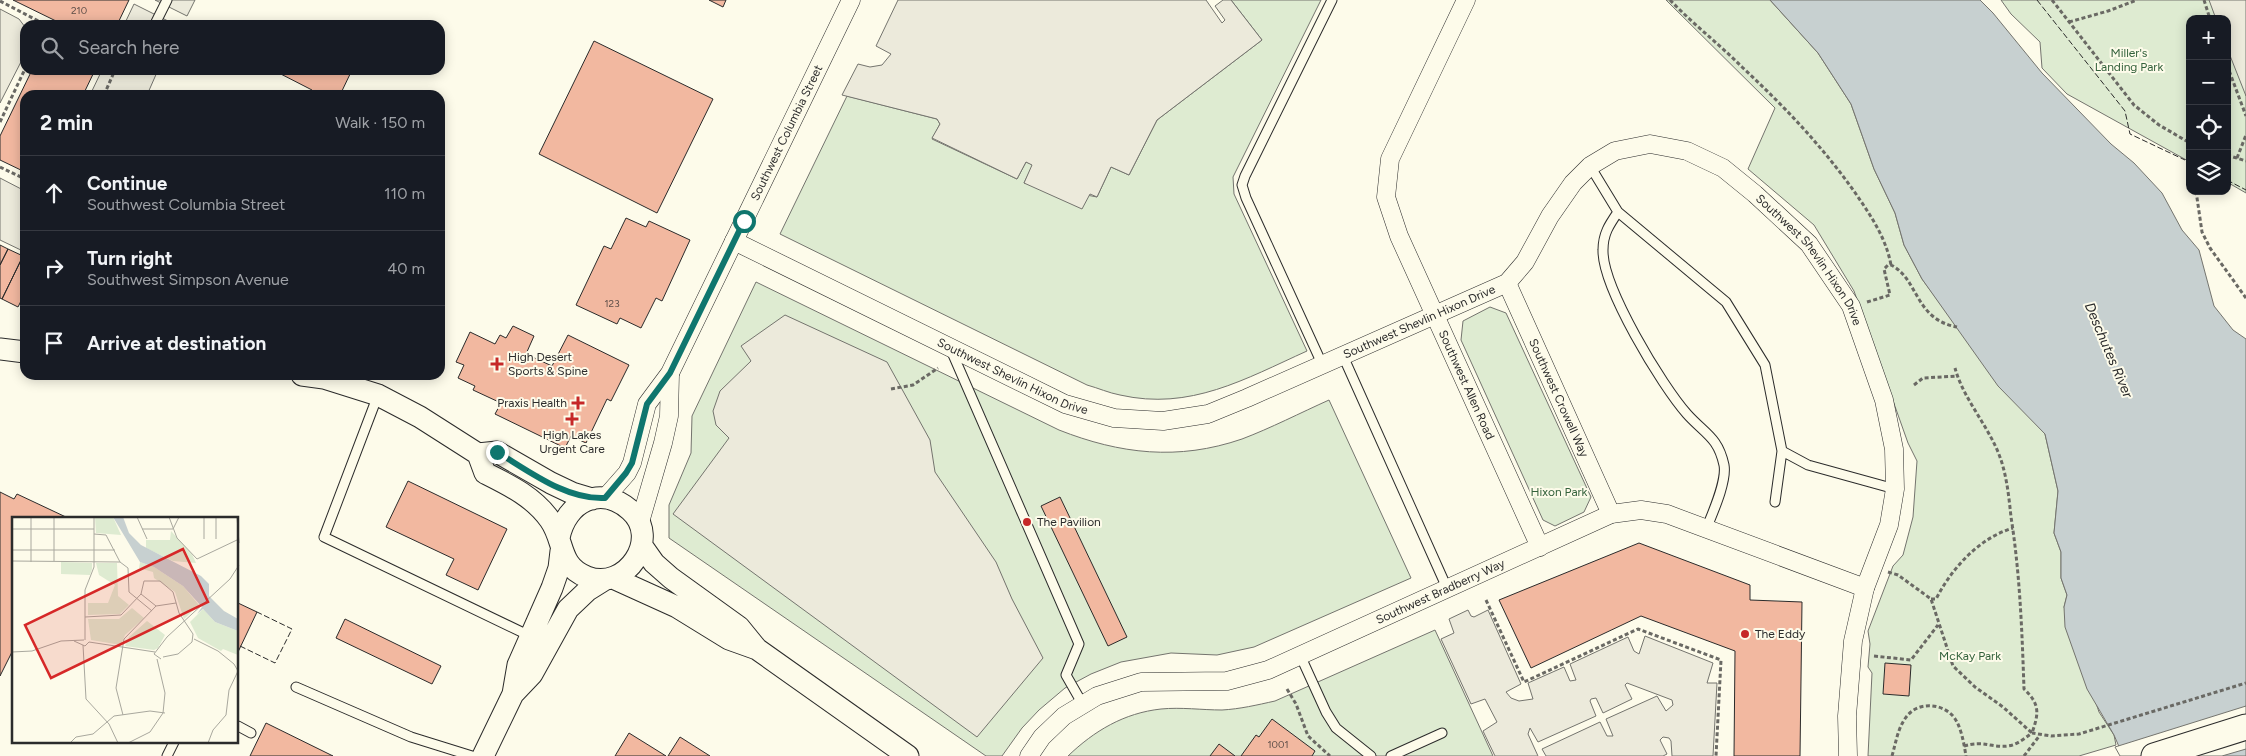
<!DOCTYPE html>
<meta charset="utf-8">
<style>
body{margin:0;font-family:Figtree,sans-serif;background:#242831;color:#f1f3f6}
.controls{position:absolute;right:15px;top:15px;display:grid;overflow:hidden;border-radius:10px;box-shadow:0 2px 12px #0003}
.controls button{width:45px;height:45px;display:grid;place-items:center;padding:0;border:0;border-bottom:1px solid #363941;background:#171b24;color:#f1f3f6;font:25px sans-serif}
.stop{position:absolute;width:15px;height:15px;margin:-11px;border:4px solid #0f766e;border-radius:50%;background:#fff}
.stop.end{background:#0f766e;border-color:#fff;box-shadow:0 1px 5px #0008}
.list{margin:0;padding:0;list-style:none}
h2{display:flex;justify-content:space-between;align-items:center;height:65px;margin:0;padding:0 20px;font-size:21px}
h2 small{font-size:16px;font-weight:400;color:#9ea1a6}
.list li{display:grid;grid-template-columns:32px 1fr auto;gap:15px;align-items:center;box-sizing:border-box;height:75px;padding:0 20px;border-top:1px solid #363941}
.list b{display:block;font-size:19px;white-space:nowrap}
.list p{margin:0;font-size:16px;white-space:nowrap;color:#9ea1a6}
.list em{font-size:16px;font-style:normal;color:#9ea1a6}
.icon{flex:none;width:28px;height:28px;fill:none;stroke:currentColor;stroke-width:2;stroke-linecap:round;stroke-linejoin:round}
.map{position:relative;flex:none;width:2246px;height:756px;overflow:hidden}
.search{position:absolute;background:#171b24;box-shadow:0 2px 12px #0003;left:20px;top:20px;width:425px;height:55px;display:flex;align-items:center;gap:12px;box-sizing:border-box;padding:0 18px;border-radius:15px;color:#9ea1a6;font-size:19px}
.panel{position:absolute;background:#171b24;box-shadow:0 2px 12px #0003;left:20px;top:90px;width:425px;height:290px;border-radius:15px}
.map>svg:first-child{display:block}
</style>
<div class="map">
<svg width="2246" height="756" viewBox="0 0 2246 756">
<rect width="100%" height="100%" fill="#fdfbea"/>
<path fill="#deebd1" stroke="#74746e" d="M1231 0H1321L1233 177 1234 194 1307 351C1245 379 1190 411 1120 395 1109 393 1098 388 1087 385L780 234 847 96 937 119 940 124 932 139 1017 179 1026 162 1033 165 1024 183 1097 197 1111 167 1129 175 1157 120 1262 40Z
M1666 0H1770L1818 53 1851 104 1874 169 1895 213 1904 245 1922 279 1967 340 2045 434 2058 491 2054 533 2061 552V578L2067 595 2064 607 2099 712 2114 735 2116 745 2079 756H1868L1872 673 1868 667 1870 644 1868 631 1893 566 1903 555 1913 517 1917 461 1908 443 1854 291 1814 225 1748 169 1775 108Z
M2001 0H2246V193L2227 182V19H2190V162L2067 94 2042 68 2040 42 2011 14Z
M756 282 1059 430C1120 454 1178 461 1242 439 1271 428 1300 413 1329 400L1411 578 1254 647 1217 655 1171 653 1121 662 1091 674 1065 688 1039 710 1022 728 1002 756H986L669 538V505L691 453 692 416Z
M1490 307 1506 313 1591 497 1584 512 1555 526 1543 520 1461 340 1463 321Z
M1435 630 1493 756H1068C1094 731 1124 713 1161 709 1181 707 1202 710 1222 710 1240 709 1257 705 1275 701Z"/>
<path fill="#eceadb" stroke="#74746e" d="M155 0H195L187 16Z
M898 0H1206L1222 23 1225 20 1215 6 1223 0H1231L1262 40 1157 120 1129 175 1111 167 1097 197 1090 194 1082 209 1024 183 1032 165 1026 162 1017 179 932 138 940 124 937 119 842 95 858 64 870 67 882 65 891 54 876 46Z
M2209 0H2246V96L2227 48V19H2216Z
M134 4 176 25H124Z
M0 9 19 19 25 27V54L0 103Z
M102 70H158L147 95H90Z
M0 178 25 191V252L0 240Z
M785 315 887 362 930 440 935 472 996 562 1012 599 1043 658 977 737 673 514 729 438 716 425 713 411 720 391 751 361 741 346Z
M1468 610 1471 616 1474 617 1488 610 1521 684 1506 692 1511 698 1519 701 1533 699 1528 683 1564 667 1570 681 1576 680 1570 664 1628 637 1634 651 1639 654 1645 636 1713 663 1707 683H1717L1713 756H1672L1671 741 1669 738 1663 737 1660 740 1667 754 1663 756H1546L1542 749 1600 722 1607 736H1613L1606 719 1657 696 1666 711 1673 705 1672 700 1627 683 1625 685 1632 699 1603 713 1596 698 1591 699 1590 701 1596 716 1538 742 1530 728 1528 734 1538 756H1495L1483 731 1497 722 1485 699 1471 704 1441 639 1454 633 1449 619Z"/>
<path fill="#c7d0d0" stroke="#74746e" d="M1770 0H1980L1993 13 2042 73 2111 144 2134 163 2162 193 2182 230 2199 250 2214 306 2233 330 2246 339V756H2123L2114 735 2087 689 2065 627 2064 607 2067 595 2061 578V552L2054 533 2058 491 2045 434 1998 386 1922 279 1904 245 1895 213 1874 169 1851 104 1818 53Z"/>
<path fill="#fdfbea" stroke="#74746e" d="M2246 706V749L2222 756H2120L2115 747Z"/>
<path fill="#f2b8a0" stroke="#2b2b2b" d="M13 0H129L117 25H54L56 21Z
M709 0H726L723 7Z
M594 41 713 99 657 213 539 154Z
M32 70H95L83 95H25V172L0 160V136Z
M273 70H352L340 95 332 91 330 95H309L312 90Z
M626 218 646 227 649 221 690 240 662 301 656 298 641 328 620 318 617 324 576 305 604 246 611 249Z
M0 245 8 249 0 265Z
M8 249 23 256 2 299 0 298V265Z
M23 256 25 293 18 307 2 299Z
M513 326 534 336 526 354 552 366 568 335 629 365 611 401 607 399 586 443 571 436 565 448 495 414 501 403 473 390 475 386 458 378 464 365 456 362 470 332 495 344 500 335 506 338Z
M408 481 507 529 478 590 446 575 454 559 386 527Z
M0 492 14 499 17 494 68 518H14V648L0 676Z
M1060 497 1127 637 1108 646 1041 506Z
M1639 543 1750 585V600L1802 602 1800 756H1734L1735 651 1641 616 1531 668 1499 600Z
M238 603 257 612 238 652Z
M345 619 441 666 432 684 336 638Z
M1885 663 1911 665 1909 696 1883 694Z
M1272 719 1315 751 1312 756H1241L1256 735 1259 737Z
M266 723 333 756H250Z
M629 733 666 756H615Z
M680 737 710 756H668Z
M1219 744 1235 756H1210Z"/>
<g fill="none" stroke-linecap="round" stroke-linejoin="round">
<defs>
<path id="service" d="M156 22 167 0
M1590 166 1618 212C1609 225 1603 234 1603 250 1602 287 1662 386 1687 414 1705 434 1718 437 1724 465 1727 481 1713 512 1707 527
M1618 212 1726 302 1765 365 1782 451 1775 502
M951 350 1079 644 1066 675 1082 703
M1343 356 1447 588
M1323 366 1246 198 1242 185 1245 176 1332 0
M378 395 324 537 530 636
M1782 451 1808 465 1895 489
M1300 655 1326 712 1336 728 1371 756
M296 687 411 737 472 756
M238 726 251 733
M167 756 174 742
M1391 756 1442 733"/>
<g id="minor">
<path id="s1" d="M1466 0 1390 159 1386 197 1399 236 1540 547"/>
<path id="s2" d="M734 241 1065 404 1114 418 1163 421 1208 414 1247 398 1507 283 1525 262 1550 216 1573 183 1590 166 1615 151 1650 144 1687 151 1723 168 1755 194 1809 244 1851 306 1884 400 1894 449 1895 489 1889 525 1865 588 1853 641 1847 716 1848 756"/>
<path id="s3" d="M1507 283 1611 514"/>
<path id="s4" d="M605 498 627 473 632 463 647 404 670 373 851 0"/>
<path d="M640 522 663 443 669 416 670 374"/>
<path id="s5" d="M1029 756 1042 737 1064 716 1097 696 1141 682 1227 681 1268 670 1611 514 1641 510 1667 514 1865 588"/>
</g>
<path id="tertiary" d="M0 349 25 352
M302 375 324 378 378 395 420 417 478 454 485 473C509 485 534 497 550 520 565 541 558 566 587 577 626 592 662 538 630 510 600 484 566 502 559 538
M478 454 497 452 551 483 572 493 592 499
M642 546 654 563 671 578 739 627 757 649 908 756
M613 578 677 607 729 639 757 649
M513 694 532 674 568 609 588 590 604 580
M483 756 513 694 518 665 552 588 559 568 561 551"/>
<path id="secondary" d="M2154 756 2246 727"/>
</defs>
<use href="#service" stroke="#2b2b2b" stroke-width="11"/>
<use href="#minor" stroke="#2b2b2b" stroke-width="19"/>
<use href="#tertiary" stroke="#2b2b2b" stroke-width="23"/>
<use href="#secondary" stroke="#2b2b2b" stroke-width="27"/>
<path stroke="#6a6964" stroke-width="3" stroke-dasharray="4 2.5" stroke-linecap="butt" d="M1670 0C1693 24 1719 44 1742 67 1784 106 1823 147 1856 194 1871 216 1886 238 1891 265
M2052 0 2134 105 2159 125 2190 143
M2204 0 2210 19
M0 1 46 25
M2069 22 2108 11 2137 0
M2227 65 2246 116
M104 95 115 70
M0 122 25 69
M2227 155 2246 161
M2237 158 2246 135
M0 167 25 179
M2196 191 2202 232 2210 248 2246 298
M1867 302 1890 295 1884 269 1888 265H1891C1919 279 1914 319 1957 327
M1914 385 1923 378 1957 376
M891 389 913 385 938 368
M1888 572 1898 575 1931 599 1953 666 1975 687 2003 707 2032 733C2039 713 2040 704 2024 689 2022 631 2020 574 2011 517 2009 498 2007 478 2001 460 1990 427 1964 401 1955 368
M1931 599H1936C1952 568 1979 538 2013 528
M1486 600 1524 682 1638 629 1721 660 1716 756
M1874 656 1911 660 1938 625
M1287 689 1296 704 1308 736 1330 756
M1964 746C1984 740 1991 748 2008 746 2017 745 2025 738 2032 733L2051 736 2079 734 2246 683
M1892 756C1896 742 1898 727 1907 716 1918 702 1940 703 1952 715 1961 724 1964 744 1966 756
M2024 756 2040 735"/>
<use href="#service" stroke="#fdfbea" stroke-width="9"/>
<use href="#minor" stroke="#fdfbea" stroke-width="18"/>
<use href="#tertiary" stroke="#fdfbea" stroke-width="21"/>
<use href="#secondary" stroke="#fdfbea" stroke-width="25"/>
<path stroke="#2b2b2b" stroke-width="1" stroke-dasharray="6 2.5" stroke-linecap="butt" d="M2037 0 2125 111 2130 134 2185 160
M2227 180 2246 190
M240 646 275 663 292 629 257 612"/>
</g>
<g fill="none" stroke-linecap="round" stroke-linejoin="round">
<path stroke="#0f766e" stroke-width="6" d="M497 452C529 471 566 500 605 498L626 473 632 463 647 404 670 373 744 221"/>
</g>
<g fill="#c62828" stroke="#fdfbea" stroke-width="2">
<path d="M494.5 356.5h5v5h5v5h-5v5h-5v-5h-5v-5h5z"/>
<path d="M575.5 395.5h5v5h5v5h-5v5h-5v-5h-5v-5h5z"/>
<path d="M569.5 411.5h5v5h5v5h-5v5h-5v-5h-5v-5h5z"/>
<circle cx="1027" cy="522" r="5"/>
<circle cx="1745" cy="634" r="5"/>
</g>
<g text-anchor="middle" stroke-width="4" stroke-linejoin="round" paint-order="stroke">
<g font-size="10" fill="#5d4e48">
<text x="79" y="14">210</text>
<text x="612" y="307">123</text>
<text x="1278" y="748">1001</text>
</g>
<g font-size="12" fill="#34623c" stroke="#fdfbea">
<text x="2129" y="57">Miller's<tspan x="2129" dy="14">Landing Park</tspan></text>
<text x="1559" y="496">Hixon Park</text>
<text x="1970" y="660">McKay Park</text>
</g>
<g font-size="12" fill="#2b2b2b" stroke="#fdfbea">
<text dy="4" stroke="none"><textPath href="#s4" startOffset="411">Southwest Columbia Street</textPath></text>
<text dy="4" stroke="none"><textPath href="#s2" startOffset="1255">Southwest Shevlin Hixon Drive</textPath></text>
<text dy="4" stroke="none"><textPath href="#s2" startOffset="745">Southwest Shevlin Hixon Drive</textPath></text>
<text dy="4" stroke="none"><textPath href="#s2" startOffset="310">Southwest Shevlin Hixon Drive</textPath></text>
<text dy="4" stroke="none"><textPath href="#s1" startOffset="419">Southwest Allen Road</textPath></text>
<text dy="4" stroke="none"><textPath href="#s3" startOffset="126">Southwest Crowell Way</textPath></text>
<text dy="4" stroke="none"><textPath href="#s5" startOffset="456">Southwest Bradberry Way</textPath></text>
</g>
<g font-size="12" fill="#2b2b2b" stroke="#fdfbea" text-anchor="start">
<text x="508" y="361">High Desert<tspan x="508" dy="14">Sports &amp; Spine</tspan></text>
<text x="567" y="407" text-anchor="end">Praxis Health</text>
<text x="572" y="439" text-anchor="middle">High Lakes<tspan x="572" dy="14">Urgent Care</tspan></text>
<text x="1037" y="526">The Pavilion</text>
<text x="1755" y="638">The Eddy</text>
</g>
<g font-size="14" font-style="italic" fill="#2b2b2b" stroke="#fdfbea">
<text transform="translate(2109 350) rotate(67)" y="5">Deschutes River</text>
</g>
</g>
<g transform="translate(12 517)">
<rect width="226" height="226" fill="#fdfbea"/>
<path d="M83 0H101L109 18 84 16ZM159 14 180 37 184 46 161 44 134 31V23H158ZM49 45 80 46V52L78 58 49 57ZM128 45 142 50 171 69 187 88 172 102 163 75 142 61 141 55 127 51ZM84 46H105L106 79 117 88 108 97 76 98V86H96L103 68 87 58ZM120 91 132 101 113 118 109 128 79 123 76 102H107ZM191 92 203 105 226 114V138L211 132 209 134 186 121 178 105ZM135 104 153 118 146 131 142 133 113 129 117 120Z" fill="#deebd1"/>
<path d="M101 0H111L117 16 129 28 189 59 197 67V79L212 94 226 102V114L203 105 191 92 185 97 190 90 171 69 142 50 128 45Z" fill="#c7d0d0"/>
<path fill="none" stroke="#a9a89e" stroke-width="1" d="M125 0 135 22M157 0 165 21 185 42 225 23M192 0V22M225 0 227 26M0 12H82M130 12H161L167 0M82 17 94 18 108 45M204 22V0M0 33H103M0 44 108 45 116 51 117 75 140 94M42 44V0M19 45V0M129 77 144 89M73 100 109 98 129 77 132 64H148L161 75 167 96 181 117 180 125 166 137 151 140M182 122 206 134 222 147 226 154 217 173 214 198 201 213 196 226M73 123V73L82 50V0M62 124 73 129 77 125M77 125 143 135M71 128 74 182 97 207 106 226M0 135 20 134 49 124 72 123M149 142 142 137 155 120 218 62 227 48M111 198 104 171 112 122 144 89 164 86M58 226 64 220 81 217 102 199 138 194 153 196M116 226 138 215 151 196 153 176 145 142"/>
<path fill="#d62828" fill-opacity="0.15" stroke="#d62828" stroke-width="2.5" d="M171 32 196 85 39 161 13 108Z"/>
<rect width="226" height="226" fill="none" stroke="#2b2b2b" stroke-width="2.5"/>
</g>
</svg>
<div class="controls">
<button>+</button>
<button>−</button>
<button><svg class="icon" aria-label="locate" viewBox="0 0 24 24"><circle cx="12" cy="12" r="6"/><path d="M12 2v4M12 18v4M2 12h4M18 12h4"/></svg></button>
<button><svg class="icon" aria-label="layers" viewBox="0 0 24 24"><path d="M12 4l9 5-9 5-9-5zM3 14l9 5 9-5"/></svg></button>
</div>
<div class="stop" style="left:744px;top:221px"></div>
<div class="stop end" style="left:497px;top:452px"></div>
<div class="search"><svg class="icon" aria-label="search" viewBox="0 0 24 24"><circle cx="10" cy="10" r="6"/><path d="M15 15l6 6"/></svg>Search here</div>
<section class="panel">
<h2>2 min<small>Walk · 150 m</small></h2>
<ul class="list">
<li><svg class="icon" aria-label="ahead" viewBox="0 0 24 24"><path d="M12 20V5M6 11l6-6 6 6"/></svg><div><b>Continue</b><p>Southwest Columbia Street</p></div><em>110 m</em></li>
<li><svg class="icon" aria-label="right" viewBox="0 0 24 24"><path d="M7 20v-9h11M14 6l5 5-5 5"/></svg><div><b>Turn right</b><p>Southwest Simpson Avenue</p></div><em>40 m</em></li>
<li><svg class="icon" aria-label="arrive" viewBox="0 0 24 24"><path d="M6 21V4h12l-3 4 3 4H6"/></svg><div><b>Arrive at destination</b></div></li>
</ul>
</section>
</div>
